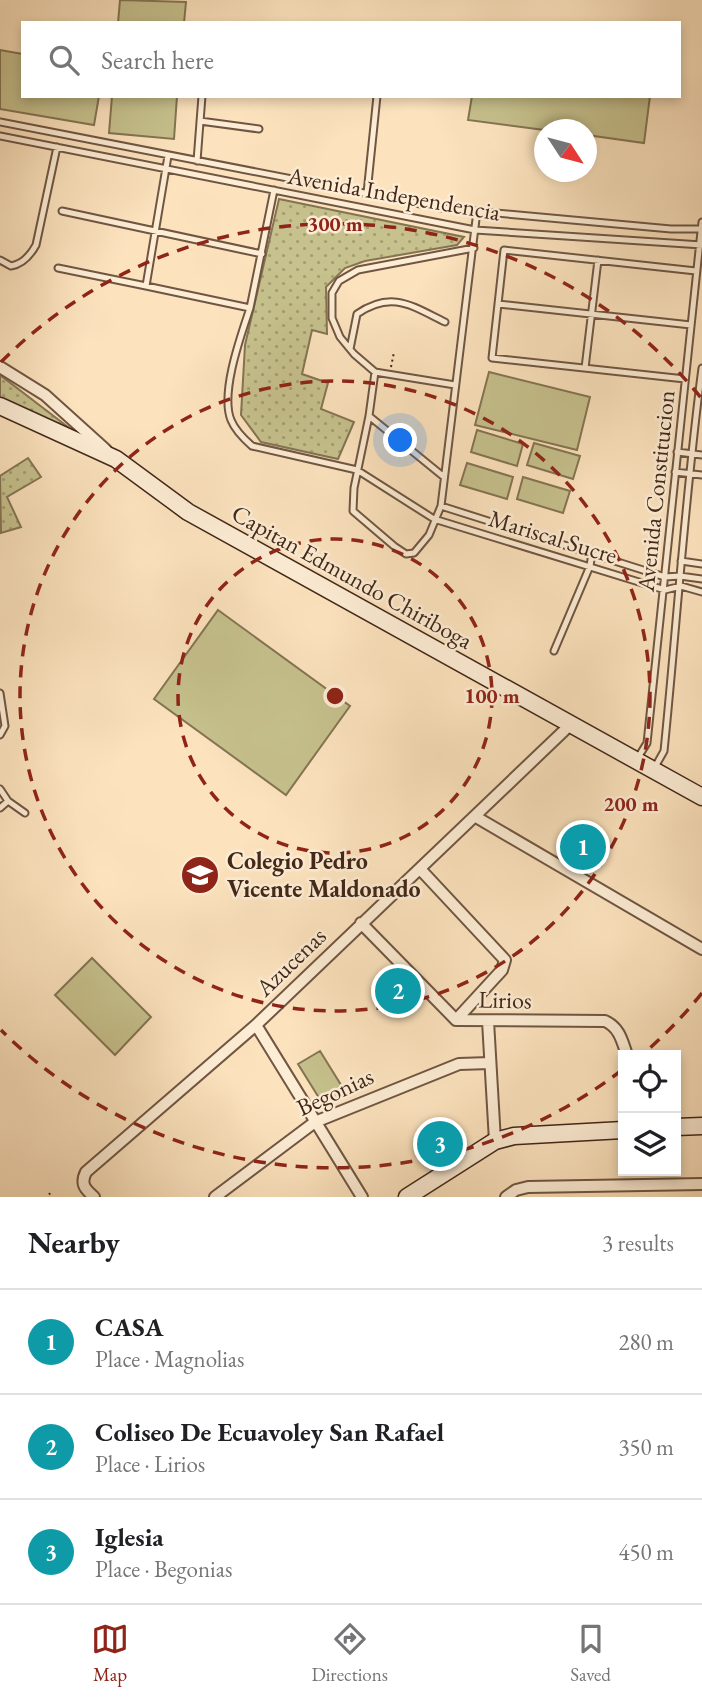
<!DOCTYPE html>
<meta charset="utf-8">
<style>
body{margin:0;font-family:"EB Garamond",serif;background:#f6f6f6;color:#202124}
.controls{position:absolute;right:21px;bottom:21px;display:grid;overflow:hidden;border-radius:0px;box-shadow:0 4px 10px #0003}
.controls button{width:63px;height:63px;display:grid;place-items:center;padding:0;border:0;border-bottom:2px solid #e0e0e0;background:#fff;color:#202124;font:35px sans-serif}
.compass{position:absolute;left:534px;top:119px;width:63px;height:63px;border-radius:50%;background:#fff;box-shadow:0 4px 10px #0003;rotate:126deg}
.you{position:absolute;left:401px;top:441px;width:24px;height:24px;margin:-18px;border:5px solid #fff;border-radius:50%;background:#1a73e8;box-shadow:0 0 0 10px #1a73e833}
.badge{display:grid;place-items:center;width:46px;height:46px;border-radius:50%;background:#8f2418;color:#fff;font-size:23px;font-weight:700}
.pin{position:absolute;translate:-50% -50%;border:4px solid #fff;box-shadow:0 2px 7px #0006}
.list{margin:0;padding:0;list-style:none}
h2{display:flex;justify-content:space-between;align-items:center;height:91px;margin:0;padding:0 28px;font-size:30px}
h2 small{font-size:23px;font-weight:400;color:#757577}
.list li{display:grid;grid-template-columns:46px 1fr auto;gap:21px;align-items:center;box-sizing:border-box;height:105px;padding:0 28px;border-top:2px solid #e0e0e0}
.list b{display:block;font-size:26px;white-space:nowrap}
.list p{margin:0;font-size:23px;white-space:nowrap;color:#757577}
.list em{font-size:23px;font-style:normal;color:#757577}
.icon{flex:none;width:38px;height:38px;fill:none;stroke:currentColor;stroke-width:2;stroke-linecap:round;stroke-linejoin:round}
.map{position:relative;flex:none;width:702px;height:1197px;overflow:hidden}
.search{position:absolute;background:#fff;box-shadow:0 4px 10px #0003;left:21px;right:21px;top:21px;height:77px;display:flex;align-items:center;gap:18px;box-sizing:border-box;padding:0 24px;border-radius:0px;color:#757577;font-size:26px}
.sheet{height:406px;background:#fff}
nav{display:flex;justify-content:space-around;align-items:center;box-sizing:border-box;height:98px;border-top:2px solid #e0e0e0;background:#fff;font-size:19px;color:#757577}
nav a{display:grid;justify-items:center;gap:4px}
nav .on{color:#8f2418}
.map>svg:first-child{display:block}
</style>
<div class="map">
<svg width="702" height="1197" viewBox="0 0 702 1197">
<defs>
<pattern id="grass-dots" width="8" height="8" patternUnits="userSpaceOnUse" patternTransform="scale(1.75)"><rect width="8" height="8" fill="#c6c18d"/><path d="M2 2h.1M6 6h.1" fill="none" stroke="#a29d72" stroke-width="1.8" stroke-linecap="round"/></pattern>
</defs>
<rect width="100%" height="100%" fill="#fce3be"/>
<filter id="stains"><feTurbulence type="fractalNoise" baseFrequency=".00286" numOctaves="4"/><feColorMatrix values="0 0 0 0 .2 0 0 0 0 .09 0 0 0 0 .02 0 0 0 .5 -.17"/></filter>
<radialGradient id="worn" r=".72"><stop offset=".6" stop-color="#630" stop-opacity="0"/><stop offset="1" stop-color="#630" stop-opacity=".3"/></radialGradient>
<path fill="url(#grass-dots)" stroke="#847453" stroke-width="2" d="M279 199 464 237 457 245 365 261 345 268 326 287 327 334 312 330 302 374 328 383 321 409 354 422 338 459 261 442 241 415 245 345Z
M0 375 85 440 10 402 0 400Z
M28 458 41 477 7 497 21 527 1 533 0 476Z"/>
<path fill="#c6c18d" stroke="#847453" stroke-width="2" d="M120 0 186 2 184 23H118Z
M0 50 23 54V96H99L94 125 0 109Z
M112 96H177L174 139 109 133Z
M472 96H650L644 143 587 135 586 130H544L468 120Z
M489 372 590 397 577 450 475 425Z
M477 430 523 444 517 466 471 452Z
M534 443 580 456 573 479 527 465Z
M467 463 513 477 507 499 460 485Z
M523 477 570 491 563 513 517 499Z
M218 610 350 706 286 795 154 699Z
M92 958 151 1017 115 1055 55 995Z
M320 1051 346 1093 324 1106 298 1064Z"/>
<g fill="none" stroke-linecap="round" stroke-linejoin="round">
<defs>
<path id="lane" d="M200 121 259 129
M0 122 441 208 671 229H702
M0 136 475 230 702 245
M197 161 202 96
M367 193 377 96
M62 211 262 254
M0 260 11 266C23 264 30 256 36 245L57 147
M58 268 146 286 168 156
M146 286 250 308 274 190
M498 304 691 325
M250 308C241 335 220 393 231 420 235 430 244 439 252 446L357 470 434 519 665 590 681 586 702 592
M350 349 357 314C392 290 412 306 445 322
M585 368 598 260
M375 372 369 416 354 488 353 511 394 546 406 554 414 553 429 535 441 506 477 211
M685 379 492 358 504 250 696 271
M455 385 375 372 354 354 340 337 332 318V293L339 281 358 270 474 248
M369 416 444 477
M677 452 702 455
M675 472 702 475
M441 506 665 577 680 576 702 579
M681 561 702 564
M554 651 590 566 592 553
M0 693 5 726 0 735
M637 759 647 743 702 222
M655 767 664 751C677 623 685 495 702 368
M0 789 8 801 0 808
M8 801 25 813"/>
<path id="street" d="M0 367 45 395 106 450
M476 817 702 949
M421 870 505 960 502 970 456 1020
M361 923 456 1020 605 1021C620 1028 622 1041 627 1055
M488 1021 495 1141
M256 1025 362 1197
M94 1197C85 1189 80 1184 86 1172L256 1025 570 725
M215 1197 315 1122 459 1064 490 1063
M506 1197 516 1190 528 1187 702 1184"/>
<path id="secondary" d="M0 406 116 459 188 512 702 797
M676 1127 702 1126
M407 1197 495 1141 514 1136 623 1130"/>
</defs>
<use href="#lane" stroke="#705642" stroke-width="9"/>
<use href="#street" stroke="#705642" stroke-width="14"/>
<use href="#secondary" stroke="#422719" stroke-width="19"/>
<path stroke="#422719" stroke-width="2" stroke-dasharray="2 3.5" stroke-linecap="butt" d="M391 367 394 352
M49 1193 52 1197"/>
<use href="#lane" stroke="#fdedd5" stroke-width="5"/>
<use href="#street" stroke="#fdedd5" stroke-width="10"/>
<use href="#secondary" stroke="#fdedd5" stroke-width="16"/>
</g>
<g fill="none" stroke="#8f2418" stroke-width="3.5" stroke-dasharray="12 9">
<circle cx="335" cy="696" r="157"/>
<circle cx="335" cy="696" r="315"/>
<path d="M702 993A472 472 0 0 1 642 1055M622 1070A472 472 0 0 1 1 1030M1 362A472 472 0 0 1 702 399"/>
</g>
<defs>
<symbol id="university-disc" viewBox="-11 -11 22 22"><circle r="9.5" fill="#8f2418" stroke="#fdedd5"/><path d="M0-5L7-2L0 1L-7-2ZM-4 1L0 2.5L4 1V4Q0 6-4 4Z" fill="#fff"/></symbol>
</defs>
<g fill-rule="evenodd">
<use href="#university-disc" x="178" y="853" width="44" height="44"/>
</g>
<g text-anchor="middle" stroke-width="5" stroke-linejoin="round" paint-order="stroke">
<g font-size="24" fill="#422719" stroke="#fdedd5">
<text transform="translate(394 194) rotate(10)" y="8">Avenida Independencia</text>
<text transform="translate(656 491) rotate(-84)" y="8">Avenida Constitucion</text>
<text transform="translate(553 537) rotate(17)" y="8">Mariscal Sucre</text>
<text transform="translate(352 577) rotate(29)" y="8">Capitan Edmundo Chiriboga</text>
<text transform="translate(291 962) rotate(-44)" y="8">Azucenas</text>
<text transform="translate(505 1000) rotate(1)" y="8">Lirios</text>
<text transform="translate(335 1092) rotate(-25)" y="8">Begonias</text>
</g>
<g font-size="24" font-weight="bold" fill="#422719" stroke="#fdedd5" text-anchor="start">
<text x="227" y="869">Colegio Pedro<tspan x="227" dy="28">Vicente Maldonado</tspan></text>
</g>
</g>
<circle cx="335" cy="696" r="10" fill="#8f2418" stroke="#fdedd5" stroke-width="3.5"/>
<g font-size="21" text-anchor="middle" font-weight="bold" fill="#8f2418" stroke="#fdedd5" stroke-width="5" stroke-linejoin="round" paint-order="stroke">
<text x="335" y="231">300 m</text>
<text x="492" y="703">100 m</text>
<text x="631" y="811">200 m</text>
</g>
<rect width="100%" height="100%" filter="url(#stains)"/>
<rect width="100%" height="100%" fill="url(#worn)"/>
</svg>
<div class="controls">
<button><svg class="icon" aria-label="locate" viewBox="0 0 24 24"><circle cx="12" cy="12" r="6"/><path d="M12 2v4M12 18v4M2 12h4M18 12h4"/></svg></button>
<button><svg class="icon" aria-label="layers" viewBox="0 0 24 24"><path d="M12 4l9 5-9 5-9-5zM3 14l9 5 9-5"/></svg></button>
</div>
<svg class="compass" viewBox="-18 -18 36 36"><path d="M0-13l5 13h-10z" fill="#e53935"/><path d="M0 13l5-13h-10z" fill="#757577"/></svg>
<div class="you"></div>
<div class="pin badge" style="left:583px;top:847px;background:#0f9aa8">1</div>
<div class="pin badge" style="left:398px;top:991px;background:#0f9aa8">2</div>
<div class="pin badge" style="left:440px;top:1144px;background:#0f9aa8">3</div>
<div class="search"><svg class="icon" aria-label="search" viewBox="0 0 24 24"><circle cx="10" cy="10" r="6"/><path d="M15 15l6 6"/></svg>Search here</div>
</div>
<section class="sheet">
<h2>Nearby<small>3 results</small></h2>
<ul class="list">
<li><span class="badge" style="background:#0f9aa8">1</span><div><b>CASA</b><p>Place · Magnolias</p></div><em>280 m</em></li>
<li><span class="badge" style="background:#0f9aa8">2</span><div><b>Coliseo De Ecuavoley San Rafael</b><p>Place · Lirios</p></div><em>350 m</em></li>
<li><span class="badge" style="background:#0f9aa8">3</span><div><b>Iglesia</b><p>Place · Begonias</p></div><em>450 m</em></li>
</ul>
</section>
<nav>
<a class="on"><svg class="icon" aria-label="map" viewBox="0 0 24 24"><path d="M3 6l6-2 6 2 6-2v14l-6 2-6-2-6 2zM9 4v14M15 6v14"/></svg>Map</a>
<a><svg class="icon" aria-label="directions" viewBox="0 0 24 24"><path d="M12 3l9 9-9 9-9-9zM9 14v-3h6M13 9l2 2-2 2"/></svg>Directions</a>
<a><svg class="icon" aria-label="saved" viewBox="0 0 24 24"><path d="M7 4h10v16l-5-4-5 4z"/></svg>Saved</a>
</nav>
